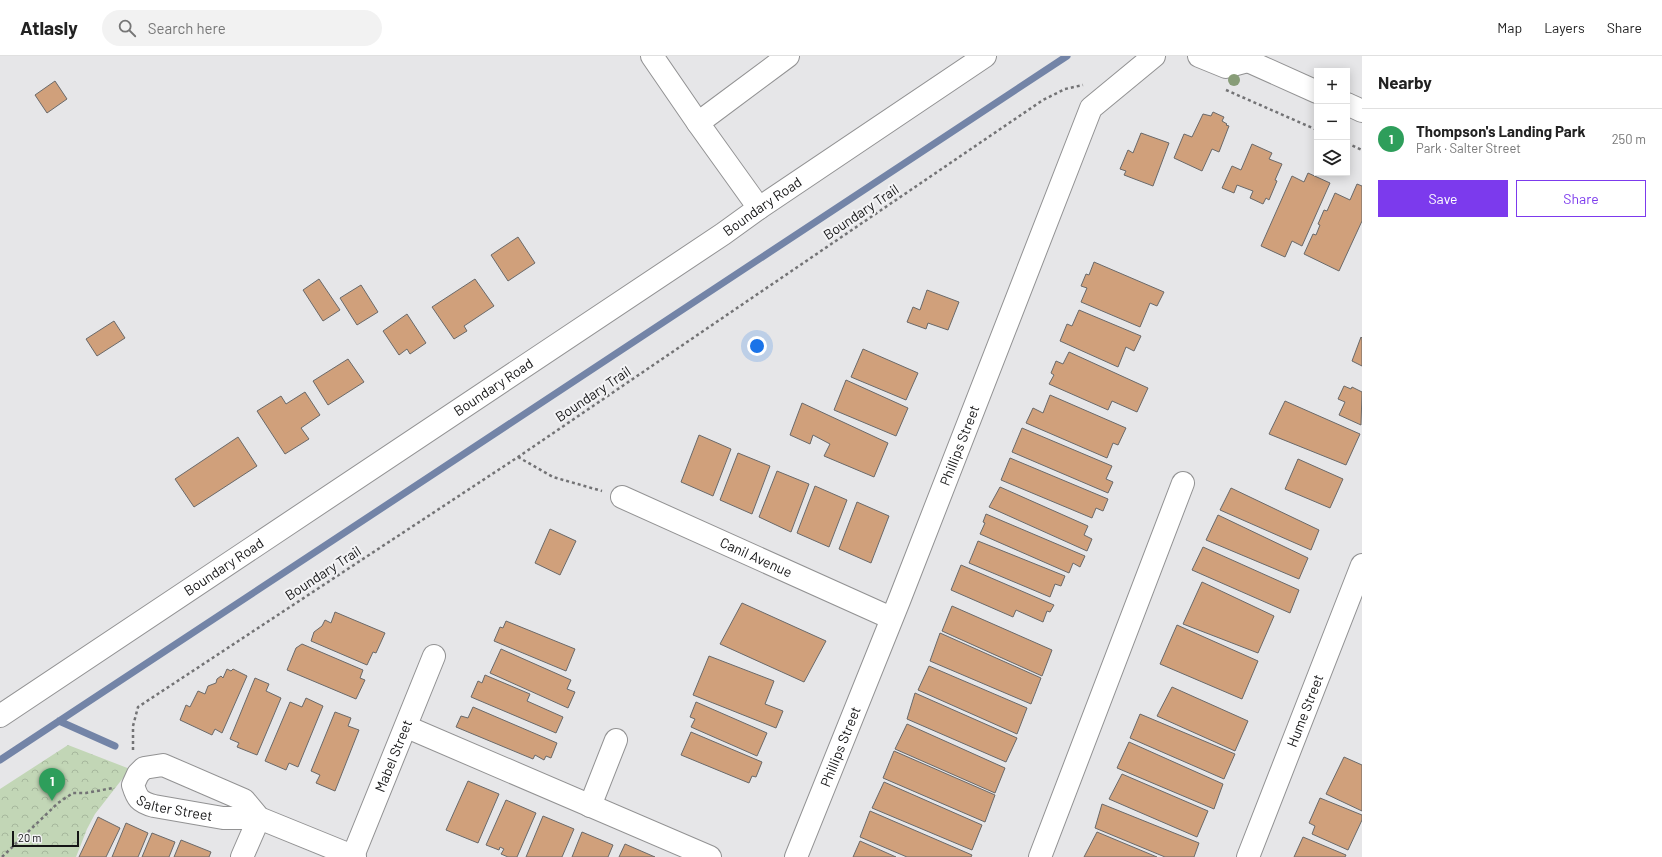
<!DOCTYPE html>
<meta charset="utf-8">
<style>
body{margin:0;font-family:Barlow,sans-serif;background:#f2f2f2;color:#222}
.controls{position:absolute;right:12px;top:12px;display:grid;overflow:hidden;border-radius:0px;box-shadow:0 2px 10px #0003}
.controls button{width:36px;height:36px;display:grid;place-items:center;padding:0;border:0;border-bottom:1px solid #e0e0e0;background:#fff;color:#222;font:20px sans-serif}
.scale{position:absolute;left:12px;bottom:10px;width:67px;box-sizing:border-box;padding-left:4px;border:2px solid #151516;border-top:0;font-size:11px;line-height:14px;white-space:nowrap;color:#151516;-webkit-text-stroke:3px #f3f3f5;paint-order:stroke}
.you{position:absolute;left:757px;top:290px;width:14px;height:14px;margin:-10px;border:3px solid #fff;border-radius:50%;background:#1a73e8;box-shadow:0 0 0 6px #1a73e833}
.badge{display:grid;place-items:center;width:26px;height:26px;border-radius:50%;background:#7c3aed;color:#fff;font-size:13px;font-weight:700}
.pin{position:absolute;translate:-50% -33px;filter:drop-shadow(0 1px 2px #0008)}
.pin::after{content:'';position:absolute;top:21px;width:14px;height:12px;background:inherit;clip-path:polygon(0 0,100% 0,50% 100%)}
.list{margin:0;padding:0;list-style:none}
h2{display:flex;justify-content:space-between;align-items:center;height:52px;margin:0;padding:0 16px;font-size:17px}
h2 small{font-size:13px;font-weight:400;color:#767676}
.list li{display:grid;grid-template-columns:26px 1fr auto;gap:12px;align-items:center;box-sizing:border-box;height:60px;padding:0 16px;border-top:1px solid #e0e0e0}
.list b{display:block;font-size:15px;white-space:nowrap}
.list p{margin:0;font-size:13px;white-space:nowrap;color:#767676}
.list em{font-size:13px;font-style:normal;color:#767676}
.actions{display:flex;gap:8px;padding:12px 16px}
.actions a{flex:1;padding:9px 0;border:1px solid #7c3aed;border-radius:0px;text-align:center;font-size:14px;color:#7c3aed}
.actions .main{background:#7c3aed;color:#fff}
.icon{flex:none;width:22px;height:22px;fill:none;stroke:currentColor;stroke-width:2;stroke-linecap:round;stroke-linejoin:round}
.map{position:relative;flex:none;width:1362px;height:801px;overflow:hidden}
header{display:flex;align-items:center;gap:24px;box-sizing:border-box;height:56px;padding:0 20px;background:#fff;border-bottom:1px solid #e0e0e0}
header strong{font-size:19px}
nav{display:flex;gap:22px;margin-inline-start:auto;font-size:14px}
.search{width:280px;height:36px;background:#f2f2f2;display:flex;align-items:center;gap:10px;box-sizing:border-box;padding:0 14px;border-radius:22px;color:#767676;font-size:15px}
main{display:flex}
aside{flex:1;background:#fff}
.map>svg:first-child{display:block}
</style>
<header>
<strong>Atlasly</strong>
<div class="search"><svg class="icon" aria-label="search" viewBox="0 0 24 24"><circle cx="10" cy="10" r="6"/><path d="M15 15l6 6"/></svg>Search here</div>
<nav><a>Map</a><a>Layers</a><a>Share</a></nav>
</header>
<main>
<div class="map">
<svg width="1362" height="801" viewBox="0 0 1362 801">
<defs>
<pattern id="park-crowns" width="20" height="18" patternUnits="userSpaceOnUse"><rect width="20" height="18" fill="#c2d6b6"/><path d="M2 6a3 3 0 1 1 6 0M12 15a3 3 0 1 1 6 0" fill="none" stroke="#a6b79c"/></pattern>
</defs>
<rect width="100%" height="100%" fill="#e6e6e8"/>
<path fill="url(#park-crowns)" d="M68 689 130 713 95 758 87 773 76 801H0V733Z"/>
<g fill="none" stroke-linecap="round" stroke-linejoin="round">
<path stroke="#7384a7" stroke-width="7" d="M59 665 115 690
M0 704 1067 0"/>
</g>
<path fill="#d0a07b" stroke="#6a6969" d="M55 25 67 43 47 57 35 39Z
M1213 56 1224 61 1222 65 1227 68 1226 69 1229 70 1219 96 1212 93 1202 115 1174 102 1184 78 1192 81 1203 58 1211 60Z
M1141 77 1169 87 1153 130 1124 119 1126 115 1120 113 1128 94 1133 97Z
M1252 88 1272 97 1269 103 1282 108 1275 124 1277 125 1269 144 1266 142 1263 148 1250 142 1253 135 1237 129 1234 137 1222 132 1232 110 1241 114Z
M1308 117 1330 127 1302 190 1292 185 1285 201 1261 190 1292 120 1304 126Z
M1357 128 1362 130V165L1339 215 1304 198 1313 178 1316 179 1320 169 1318 168 1324 154 1327 155 1335 137 1350 144Z
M518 181 535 207 508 225 491 199Z
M1094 206 1164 236 1157 250 1150 247 1140 271 1081 246 1087 232 1081 230 1086 218 1089 219Z
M319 223 340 254 323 265 303 234Z
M475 223 494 250 464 270 467 275 454 283 432 251Z
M361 229 378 256 357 269 340 242Z
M927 234 959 246 948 274 928 267 926 273 907 266 913 251 920 254Z
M1079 254 1141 280 1134 295 1126 291 1118 311 1060 285 1067 268 1072 270Z
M407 258 426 287 410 298 407 293 399 299 383 275Z
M114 265 125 282 97 300 86 283Z
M1361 281 1362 282V310L1352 305Z
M863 293 918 317 906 344 851 321Z
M1069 296 1148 332 1137 356 1112 345 1108 354 1049 328 1054 319 1051 317 1056 305 1063 308Z
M348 303 364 326 328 349 313 325Z
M846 324 908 352 896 380 834 354Z
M1344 330 1351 333 1352 331 1362 336 1361 369 1339 359 1345 346 1338 343Z
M305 336 320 359 301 372 309 383 285 398 257 355 281 340 286 348Z
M1050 339 1126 372 1118 389 1113 387 1107 402 1026 367 1033 352 1043 357Z
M1285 345 1360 378 1346 409 1269 378Z
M802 347 888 387 874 421 824 400 830 388 813 379 810 388 790 379Z
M1022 372 1112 410 1106 423 1113 426 1108 437 1012 396Z
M699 379 731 393 713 440 681 426Z
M238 381 257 410 194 451 175 423Z
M738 397 770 410 752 458 720 444Z
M1010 402 1108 443 1103 455 1096 452 1092 462 1001 424Z
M1298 403 1343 423 1330 452 1285 433Z
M777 415 809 428 791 476 759 461Z
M815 430 847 444 829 491 797 477Z
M1000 431 1088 470 1084 479 1092 483 1087 495 989 451Z
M1231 432 1319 474 1311 494 1220 454Z
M857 446 889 460 871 507 839 493Z
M986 458 1085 500 1080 511 1073 507 1069 517 980 478 985 467 983 466Z
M1218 459 1308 502 1299 523 1206 484Z
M550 473 576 485 560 519 535 507Z
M978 485 1065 520 1061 530 1055 528 1050 541 969 507Z
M1203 491 1299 534 1290 557 1192 514Z
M961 509 1054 549 1050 556 1047 555 1043 566 1016 554 1013 561 951 534Z
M1202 526 1274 560 1258 597 1183 568Z
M742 547 826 585 804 626 720 588Z
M952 550 1052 594 1042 620 942 575Z
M335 556 385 577 376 597 373 596 367 609 311 585 314 576 322 570 325 564 331 567Z
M506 565 575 593 566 615 494 585 500 571 503 572Z
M1177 569 1258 605 1242 643 1160 608Z
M940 577 1041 622 1031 648 930 605Z
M302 588 363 614 360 622 365 624 356 643 287 614 296 592Z
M501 593 571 624 567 633 575 636 568 652 490 617Z
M709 600 774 625 765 648 783 655 776 672 693 639Z
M929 610 1027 652 1017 678 918 634Z
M227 613 231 615 233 613 247 620 222 677 215 673 212 679 180 664 186 649 190 651 198 635 205 638 208 630 216 627 217 623 221 620 223 622Z
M485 619 530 638 527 645 563 661 556 677 471 641 478 625 482 627Z
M255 622 269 628 266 635 281 642 257 699 237 691 239 687 230 683Z
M1172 631 1248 665 1235 695 1157 660Z
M915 637 1017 682 1006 706 907 663Z
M306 642 323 650 298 711 289 707 286 714 265 705 290 646 302 651Z
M696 646 767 677 757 700 691 671 695 663 690 661Z
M473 651 557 687 551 702 546 700 544 704 535 699 533 703 456 671 461 660 468 662Z
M335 656 351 662 348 670 359 674 335 735 316 727 320 719 311 715Z
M1140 658 1235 698 1224 723 1130 682Z
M907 668 1005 712 995 737 895 693Z
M691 676 762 706 756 721 752 720 749 727 681 699Z
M1129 686 1223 728 1214 753 1117 712Z
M894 695 995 739 985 766 883 722Z
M1344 701 1362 709V755L1326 738Z
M1122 718 1208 755 1197 781 1109 743Z
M468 725 499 738 478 787 446 774Z
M884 726 982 769 972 794 872 752Z
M1320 742 1362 759V764L1348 794 1312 778 1315 770 1309 767Z
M506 744 536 757 517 801H508L501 798 504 793 500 791 499 794 486 789Z
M1102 748 1199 787 1194 801H1165L1095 772Z
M870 755 972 799 971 801H907L860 781Z
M543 760 574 773 562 801H526Z
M98 761 120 772 106 801H79Z
M126 767 148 777 138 801H112Z
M582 776 613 789 608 801H572Z
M1097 776 1157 801H1084Z
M152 777 175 786 169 801H142Z
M1303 781 1346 799 1345 801H1294Z
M181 784 211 796 209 801H174Z
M860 785 896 801H853Z
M625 788 655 801H619Z"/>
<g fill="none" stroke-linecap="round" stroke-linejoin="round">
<defs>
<g id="minor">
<path d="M652 0 698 67"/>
<path d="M1199 0 1226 11 1248 5"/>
<path d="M1244 0 1248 5 1317 36"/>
<path d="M1347 48 1362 55"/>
<path d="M759 152 698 67 788 0"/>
<path id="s1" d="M622 441 891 562"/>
<path id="s2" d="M0 660 723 178 759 152 985 0"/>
<path d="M407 671 710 801"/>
<path d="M590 750 616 684"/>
<path id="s3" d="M259 762 244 744 163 709 144 712 138 718 133 729C137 742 139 746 154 750L223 762H259L355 801"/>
<path id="s4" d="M353 800 434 600"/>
<path d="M242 801 259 762"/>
<path id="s5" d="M796 801 899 545 1091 52 1154 0"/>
<path d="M1040 801 1183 427"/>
<path id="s6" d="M1248 801 1362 509"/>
</g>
</defs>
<use href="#minor" stroke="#929293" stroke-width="24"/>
<path stroke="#737375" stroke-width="2.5" stroke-dasharray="3 3" stroke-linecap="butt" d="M1226 34 1317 74
M1347 87 1362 94
M518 401 553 421 602 435
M133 694V670L138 651 518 401 1043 44 1065 33 1083 29
M2 801 58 747 73 737H86L113 732"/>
<use href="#minor" stroke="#fff" stroke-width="22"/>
</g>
<circle fill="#889d78" cx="1234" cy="24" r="6"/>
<g text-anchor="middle" stroke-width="4" stroke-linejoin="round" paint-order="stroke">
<g font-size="14" fill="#151516" stroke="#f3f3f5">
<text dy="5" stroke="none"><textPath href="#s2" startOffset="917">Boundary Road</textPath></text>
<text transform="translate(861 156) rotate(-34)" y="5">Boundary Trail</text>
<text dy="5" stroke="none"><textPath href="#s2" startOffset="593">Boundary Road</textPath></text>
<text transform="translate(593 338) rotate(-34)" y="5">Boundary Trail</text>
<text dy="5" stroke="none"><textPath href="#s5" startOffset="443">Phillips Street</textPath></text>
<text dy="5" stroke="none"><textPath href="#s1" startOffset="147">Canil Avenue</textPath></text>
<text dy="5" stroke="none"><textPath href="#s2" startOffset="269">Boundary Road</textPath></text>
<text transform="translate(323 517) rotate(-33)" y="5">Boundary Trail</text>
<text dy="5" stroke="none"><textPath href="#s6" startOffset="157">Hume Street</textPath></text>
<text dy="5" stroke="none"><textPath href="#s5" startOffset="119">Phillips Street</textPath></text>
<text dy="5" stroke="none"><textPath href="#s4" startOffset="108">Mabel Street</textPath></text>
<text dy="5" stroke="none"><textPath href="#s3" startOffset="204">Salter Street</textPath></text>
</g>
</g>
</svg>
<div class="controls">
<button>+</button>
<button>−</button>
<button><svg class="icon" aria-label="layers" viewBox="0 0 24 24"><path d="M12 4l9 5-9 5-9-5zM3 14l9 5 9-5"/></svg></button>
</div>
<div class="scale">20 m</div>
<div class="you"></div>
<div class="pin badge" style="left:52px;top:745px;background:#2e9e5b">1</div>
</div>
<aside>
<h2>Nearby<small></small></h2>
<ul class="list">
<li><span class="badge" style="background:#2e9e5b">1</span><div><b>Thompson's Landing Park</b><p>Park · Salter Street</p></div><em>250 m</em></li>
</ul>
<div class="actions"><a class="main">Save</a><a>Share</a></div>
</aside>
</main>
